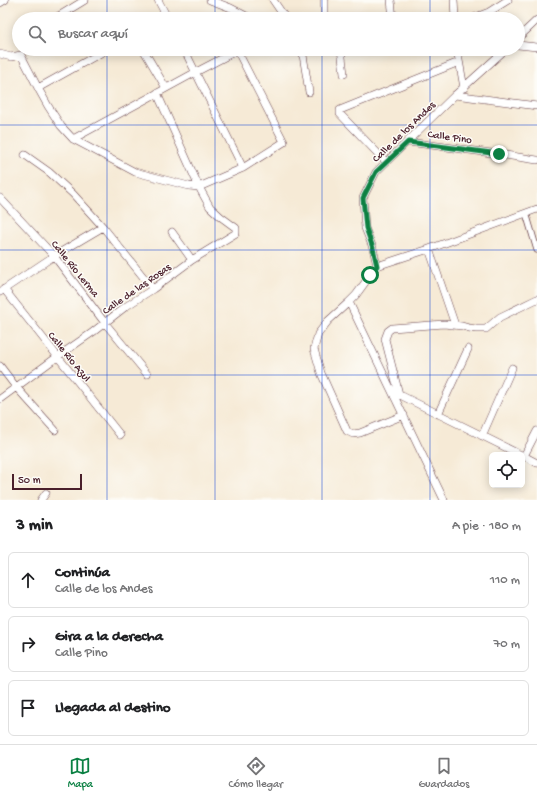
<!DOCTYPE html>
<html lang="es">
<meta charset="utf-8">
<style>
body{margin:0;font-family:"Gochi Hand",sans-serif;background:#f6f6f6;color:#202124}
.controls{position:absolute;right:12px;bottom:12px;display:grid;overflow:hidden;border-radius:6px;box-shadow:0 2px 10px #0003}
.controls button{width:36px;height:36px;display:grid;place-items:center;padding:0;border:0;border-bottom:1px solid #e0e0e0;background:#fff;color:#202124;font:20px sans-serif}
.scale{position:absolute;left:12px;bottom:10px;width:70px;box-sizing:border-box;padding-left:4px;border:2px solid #4a1f2b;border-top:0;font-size:11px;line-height:14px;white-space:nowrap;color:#4a1f2b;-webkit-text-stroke:3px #fdfcf7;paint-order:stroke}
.stop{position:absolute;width:12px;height:12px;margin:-9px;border:3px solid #0b8043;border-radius:50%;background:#fff}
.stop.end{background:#0b8043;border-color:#fff;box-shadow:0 1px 4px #0008}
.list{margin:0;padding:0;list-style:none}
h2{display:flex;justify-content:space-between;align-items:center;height:52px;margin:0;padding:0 16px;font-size:17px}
h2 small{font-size:13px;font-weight:400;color:#757577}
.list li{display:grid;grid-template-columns:26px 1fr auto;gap:12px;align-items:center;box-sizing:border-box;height:56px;margin:0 8px 8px;padding:0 8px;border:1px solid #e0e0e0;border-radius:6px}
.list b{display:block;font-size:15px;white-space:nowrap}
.list p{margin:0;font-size:13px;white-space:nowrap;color:#757577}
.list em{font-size:13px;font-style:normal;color:#757577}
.icon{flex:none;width:22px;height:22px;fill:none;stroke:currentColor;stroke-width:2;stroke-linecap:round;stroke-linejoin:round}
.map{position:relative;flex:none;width:537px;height:500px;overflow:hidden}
.search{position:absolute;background:#fff;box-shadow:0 2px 10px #0003;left:12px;right:12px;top:12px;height:44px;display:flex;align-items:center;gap:10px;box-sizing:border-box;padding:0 14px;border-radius:22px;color:#757577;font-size:15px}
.sheet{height:244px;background:#fff}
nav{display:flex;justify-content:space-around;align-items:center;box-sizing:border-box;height:56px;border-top:1px solid #e0e0e0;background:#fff;font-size:11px;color:#757577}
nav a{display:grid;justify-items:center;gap:2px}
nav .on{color:#0b8043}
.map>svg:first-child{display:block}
</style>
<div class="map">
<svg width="537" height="500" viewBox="0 0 537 500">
<rect width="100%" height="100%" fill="#fdfcf7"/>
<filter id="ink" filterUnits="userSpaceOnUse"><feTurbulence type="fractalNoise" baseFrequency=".025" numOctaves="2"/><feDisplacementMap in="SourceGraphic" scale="8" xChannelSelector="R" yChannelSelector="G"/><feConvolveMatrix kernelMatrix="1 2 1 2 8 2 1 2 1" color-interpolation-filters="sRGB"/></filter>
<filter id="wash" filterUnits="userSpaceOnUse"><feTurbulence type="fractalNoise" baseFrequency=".012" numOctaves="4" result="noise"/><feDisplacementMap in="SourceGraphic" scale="16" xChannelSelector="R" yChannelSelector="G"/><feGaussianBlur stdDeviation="0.9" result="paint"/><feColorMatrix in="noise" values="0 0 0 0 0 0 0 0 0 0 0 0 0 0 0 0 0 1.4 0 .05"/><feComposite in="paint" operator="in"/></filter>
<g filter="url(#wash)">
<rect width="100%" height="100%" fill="#f6ead6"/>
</g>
<g filter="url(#ink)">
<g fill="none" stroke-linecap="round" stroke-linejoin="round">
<defs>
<path id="pedestrian" d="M526 213 537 250"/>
<path id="minor" d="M158 0 168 19
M210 0 231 8 252 19
M273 0 286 19
M324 0V19
M391 0 393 19
M454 0 455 19
M0 3 5 0
M54 19 85 0
M471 19 489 12 508 0
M518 38 537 20
M518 45 537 47
M143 49 166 88
M184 49 243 168
M302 49 309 92
M341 49 344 74
M457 49 464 88
M0 54 11 57 21 55
M21 55 38 88 48 106 61 126 73 139 135 172 189 186 199 187 243 168 284 142 237 50
M38 88 108 49
M455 95 537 106
M73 139 196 72 240 49
M408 142 499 154 537 160
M25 155 49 172 73 194 103 227 153 289
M386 162 340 114V110L459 62
M0 198 54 256 105 323 147 374
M172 232 192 260
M429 249 455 325
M377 266 429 249 537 209
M4 289 120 435
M0 292 54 256 103 227
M349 302 444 500
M0 366 16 387 55 430
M396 393 521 455
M399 394 385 339 388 331 392 328 444 324 462 326 469 328 476 329H486L500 317 537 299
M0 399 57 357 93 332 125 307 153 289 192 260 236 233V228L221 217 210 207 199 187 157 93
M438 414 468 349
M404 415 360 433 353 434 347 431 321 373 314 349 318 334 328 321 349 302 356 295 377 266 373 248 365 228 363 198 376 172 455 95 506 49
M482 436 512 368
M522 455 537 463
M524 456 537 431
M41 500 46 493"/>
</defs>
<use href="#pedestrian" stroke="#643d45" stroke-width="7"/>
<use href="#minor" stroke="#643d45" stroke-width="8"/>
<use href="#pedestrian" stroke="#fff" stroke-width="5.5"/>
<use href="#minor" stroke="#fff" stroke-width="7"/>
</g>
</g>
<g fill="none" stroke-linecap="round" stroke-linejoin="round" filter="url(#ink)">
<path stroke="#0b8043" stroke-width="5" d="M370 275 377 266 373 248 366 228 363 198 376 172 408 142 499 154"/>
</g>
<path fill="none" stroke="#1d4ed8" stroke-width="1" stroke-opacity="0.55" d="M107 0V19M215 0V19M322 0V19M430 0V19M107 49V500M215 49V500M322 49V500M430 49V500M0 125H537M0 250H537M0 375H537"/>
<g text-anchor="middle" stroke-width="3" stroke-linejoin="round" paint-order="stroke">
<g font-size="11" fill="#4a1f2b" stroke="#fdfcf7">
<text transform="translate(403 131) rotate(-44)" y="4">Calle de los Andes</text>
<text transform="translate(450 136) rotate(8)" y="4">Calle Pino</text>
<text transform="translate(76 268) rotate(51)" y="4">Calle Río Lerma</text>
<text transform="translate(136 288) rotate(-35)" y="4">Calle de las Rosas</text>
<text transform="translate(70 356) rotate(51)" y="4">Calle Río Azul</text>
</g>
</g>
</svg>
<div class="controls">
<button><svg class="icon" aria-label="locate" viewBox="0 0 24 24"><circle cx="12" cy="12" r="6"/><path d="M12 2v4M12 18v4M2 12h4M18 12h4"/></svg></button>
</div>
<div class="scale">50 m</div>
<div class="stop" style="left:370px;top:275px"></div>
<div class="stop end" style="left:499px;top:154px"></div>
<div class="search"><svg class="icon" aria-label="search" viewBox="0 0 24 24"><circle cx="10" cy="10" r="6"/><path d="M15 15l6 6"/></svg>Buscar aquí</div>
</div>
<section class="sheet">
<h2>3 min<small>A pie · 180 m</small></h2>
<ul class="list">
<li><svg class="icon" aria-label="ahead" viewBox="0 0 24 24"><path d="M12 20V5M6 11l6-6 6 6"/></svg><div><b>Continúa</b><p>Calle de los Andes</p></div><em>110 m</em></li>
<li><svg class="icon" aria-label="right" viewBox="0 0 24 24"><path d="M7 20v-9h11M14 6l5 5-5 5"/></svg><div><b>Gira a la derecha</b><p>Calle Pino</p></div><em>70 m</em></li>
<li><svg class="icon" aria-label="arrive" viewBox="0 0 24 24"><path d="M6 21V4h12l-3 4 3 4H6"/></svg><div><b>Llegada al destino</b></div></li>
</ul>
</section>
<nav>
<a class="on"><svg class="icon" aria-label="map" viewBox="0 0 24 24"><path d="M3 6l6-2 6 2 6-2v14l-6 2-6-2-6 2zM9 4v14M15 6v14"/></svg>Mapa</a>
<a><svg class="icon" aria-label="directions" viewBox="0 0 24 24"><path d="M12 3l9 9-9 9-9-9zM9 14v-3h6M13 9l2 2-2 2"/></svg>Cómo llegar</a>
<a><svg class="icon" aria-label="saved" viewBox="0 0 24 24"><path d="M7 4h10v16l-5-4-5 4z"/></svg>Guardados</a>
</nav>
